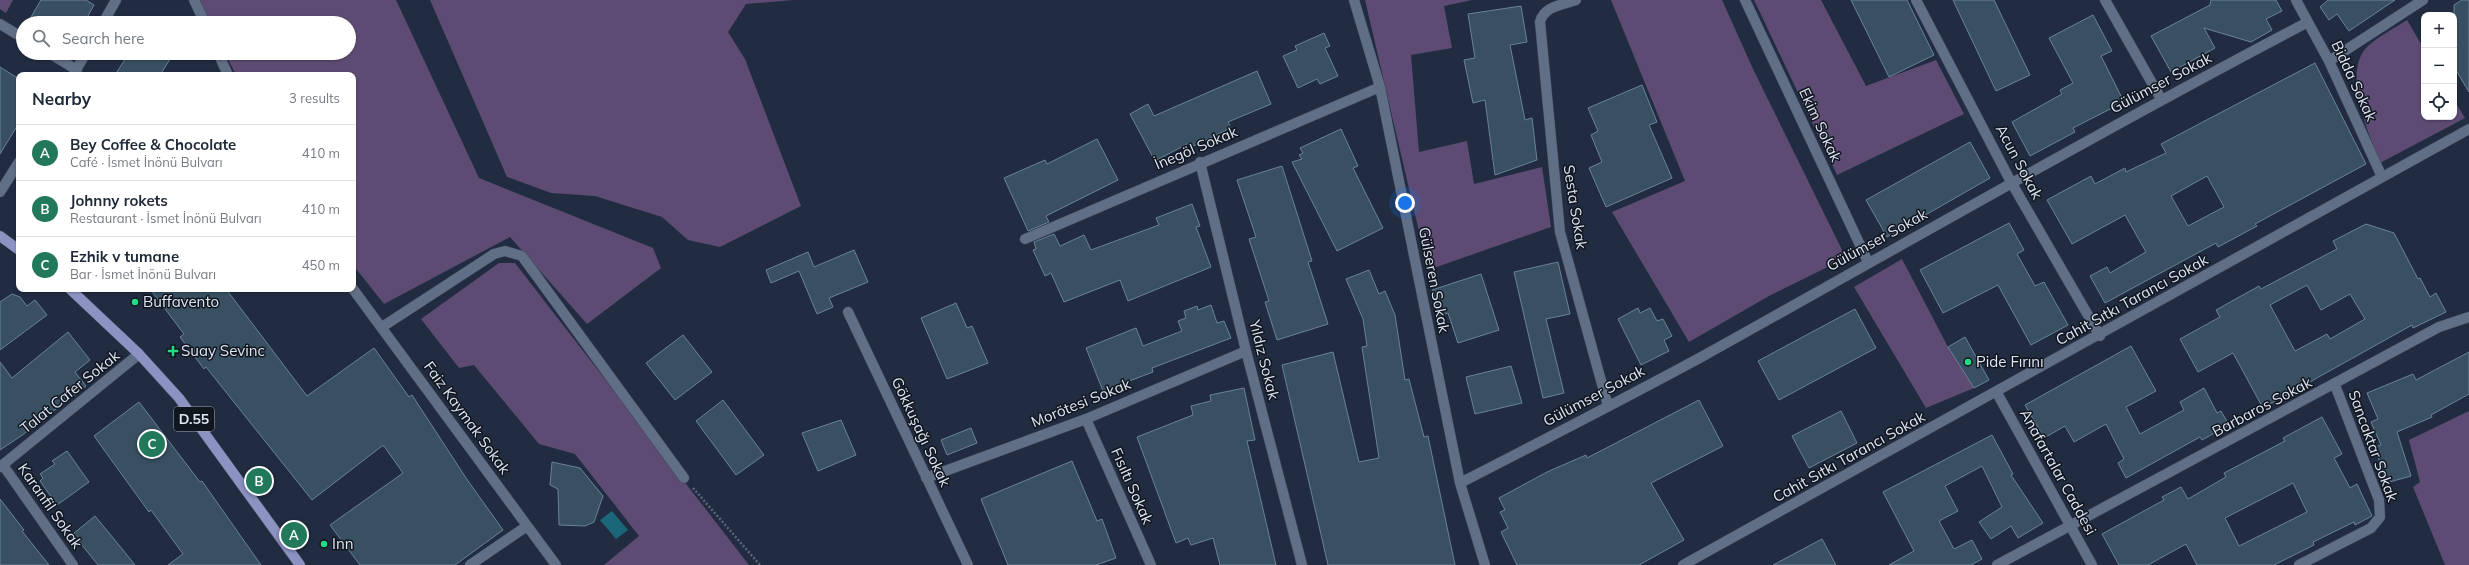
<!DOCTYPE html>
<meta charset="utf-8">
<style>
body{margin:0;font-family:Mulish,sans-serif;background:#f6f6f7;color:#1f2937}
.controls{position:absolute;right:12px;top:12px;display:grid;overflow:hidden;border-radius:8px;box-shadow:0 1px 3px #0004}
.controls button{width:36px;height:36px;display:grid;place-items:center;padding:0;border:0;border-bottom:1px solid #e0e1e3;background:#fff;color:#1f2937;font:20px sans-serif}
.you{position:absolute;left:1405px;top:203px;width:14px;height:14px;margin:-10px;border:3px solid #fff;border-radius:50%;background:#1a73e8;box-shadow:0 0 0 6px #1a73e833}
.badge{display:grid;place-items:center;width:26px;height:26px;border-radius:50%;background:#22785b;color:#fff;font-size:13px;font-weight:700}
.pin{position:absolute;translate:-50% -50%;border:2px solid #fff;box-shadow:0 1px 4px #0006}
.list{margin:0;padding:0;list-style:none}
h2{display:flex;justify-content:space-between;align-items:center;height:52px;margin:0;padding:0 16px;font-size:17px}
h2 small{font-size:13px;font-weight:400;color:#747a83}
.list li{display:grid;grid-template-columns:26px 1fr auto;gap:12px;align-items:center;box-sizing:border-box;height:56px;padding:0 16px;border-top:1px solid #e0e1e3}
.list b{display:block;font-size:15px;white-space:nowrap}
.list p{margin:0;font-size:13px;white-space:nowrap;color:#747a83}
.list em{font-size:13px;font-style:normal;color:#747a83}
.icon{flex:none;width:22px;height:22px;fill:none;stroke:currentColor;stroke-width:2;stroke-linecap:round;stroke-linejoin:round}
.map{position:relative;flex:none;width:2469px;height:565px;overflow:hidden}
.search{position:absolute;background:#fff;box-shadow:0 1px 3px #0004;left:16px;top:16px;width:340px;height:44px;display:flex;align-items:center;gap:10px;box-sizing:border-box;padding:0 14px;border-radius:22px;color:#747a83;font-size:15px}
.panel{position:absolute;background:#fff;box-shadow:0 1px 3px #0004;left:16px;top:72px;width:340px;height:220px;border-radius:8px}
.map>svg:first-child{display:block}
</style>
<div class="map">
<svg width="2469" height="565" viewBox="0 0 2469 565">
<rect width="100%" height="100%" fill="#212c41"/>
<path fill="#5d4b74" d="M0 0H13L6 13 0 9Z
M199 0H396L479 178 653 248 661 268 587 324 510 237 384 304 353 265V75H236L225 53H349V23H210Z
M430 0H794L746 4 728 32 745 59 801 206 720 247 688 240 662 217 595 196 551 193 507 177Z
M1365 0H1472L1444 6 1452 48 1411 55 1419 152 1467 141 1474 184 1542 167 1551 227 1428 270Z
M1611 0H1722L1754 71 1846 258 1769 296 1689 342 1612 212 1685 181Z
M1754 0H1821L1866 86 1936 60 1964 114 1837 175Z
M2407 20 2424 49V117H2454V100L2465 118 2380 163C2369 134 2341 71 2368 46 2379 36 2395 28 2407 20Z
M1902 259 1948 347 1974 388 1926 408 1854 287Z
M499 263H515L749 565H604L639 536 575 454 539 444 474 365 459 368 421 319Z
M2469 411V565H2445L2413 487 2420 482 2409 440Z"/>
<path fill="#1b6679" d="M612 511 628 530 616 539 600 520Z"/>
<path fill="#385062" stroke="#698396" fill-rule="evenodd" d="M41 0H86L94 5 84 23H41L31 17Z
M1851 0H1907L1934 55 1889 77Z
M1953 0H1994L2030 75 1996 91Z
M2211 0H2276L2282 11 2266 19 2272 30 2251 42 2204 28 2215 48 2171 72 2151 36 2210 5Z
M2328 0H2395L2349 31 2337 14 2329 20 2320 7Z
M2462 0H2469V92L2454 67V5Z
M1521 6 1527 42 1510 45 1525 120 1532 118 1537 160 1495 175 1485 100 1473 103 1464 60 1475 58 1468 14Z
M2093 15 2112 51 2101 56 2124 102 2073 128 2075 132 2030 156 2012 122 2062 94 2060 90 2073 83 2049 38Z
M1324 33 1330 46 1325 48 1338 76 1320 84 1317 79 1298 88 1283 56 1297 50 1295 46Z
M129 53H174L160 75H115Z
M2315 63 2366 164 2255 224 2257 226 2218 247 2216 243 2105 303 2090 276 2107 267 2110 273 2146 252 2125 215 2072 244 2047 200 2091 176 2095 184 2125 168 2126 172 2166 153 2161 144ZM2207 176 2224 207 2188 226 2171 196Z
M0 67 19 79V123L0 154Z
M1257 71 1271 104 1228 122 1231 128 1193 146 1191 142 1155 161 1130 114 1148 104 1154 116Z
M1642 85 1657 122 1649 125 1672 178 1606 207 1589 168 1602 162 1591 135 1598 131 1588 108Z
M1341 129 1358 166 1353 168 1383 228 1337 251 1292 162 1302 159 1299 155 1303 153 1300 148Z
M1097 139 1118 180 1046 216 1049 222 1028 231 1004 178 1045 160 1047 164Z
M1970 142 1990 178 1887 237 1866 200Z
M1282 166 1312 261 1308 262 1328 324 1277 340 1265 302 1269 301 1249 239 1256 237 1237 180Z
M1192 204 1200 226 1196 227 1211 267 1128 301 1120 280 1064 302 1051 273 1045 276 1033 250 1036 249 1034 242 1054 234 1060 246 1084 235 1091 250 1159 225 1156 218Z
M2009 223 2024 250 2017 254 2035 286 2044 282 2068 325 2031 345 1998 285 1943 313 1920 270Z
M2366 224 2394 233 2418 279 2420 278 2430 297 2436 293 2446 312 2413 328 2412 325 2263 408 2233 353 2198 372 2180 339 2220 317 2216 310 2259 286 2261 289 2337 249 2333 241ZM2307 285 2321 310 2350 294 2365 319 2330 339 2327 334 2295 351 2270 305Z
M854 250 868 282 829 298 833 307 817 314 799 271 771 283 766 270 808 252 814 267Z
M1558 262 1570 314 1546 319 1564 393 1543 398 1514 272Z
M1369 270 1379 294 1385 291 1395 315 1405 380 1409 379 1424 437 1428 436 1455 565H1328L1282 365 1333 352 1359 462 1379 458 1362 347 1367 346 1363 319 1346 279Z
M1481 274 1499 330 1458 343 1448 313 1440 316 1432 290Z
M150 289H226L307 396 374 348 409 397 412 395 466 478 503 530 455 565H360L330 525 403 473 384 446H382L312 500 206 367 204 369 180 337 184 334Z
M12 294 20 297 27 306 35 300 47 315 0 350V302Z
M956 303 967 328 972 326 988 363 947 379 921 318Z
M1211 305 1217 323 1224 321 1231 338 1152 368 1153 372 1103 391 1086 348 1136 328 1143 346 1182 331 1178 321 1186 318 1184 311 1197 306 1198 310Z
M1638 308 1640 313 1650 308 1657 321 1663 319 1672 336 1664 340 1669 351 1641 365 1618 319Z
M1855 309 1876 348 1779 400 1758 361Z
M68 332 90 360 75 372 86 386 21 436 0 450V362L12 378Z
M683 335 712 372 675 400 646 363Z
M1965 337 1989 380 1974 388 1948 347Z
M2131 346 2156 391 2126 407 2140 434 2184 410 2180 402 2204 388 2217 413 2221 411 2229 425 2202 440 2200 437 2126 478 2118 463 2124 459 2106 424 2074 442 2065 426 2044 438 2025 405Z
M2469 352V394L2431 415 2432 417 2397 432 2411 476 2386 483 2375 447 2381 445 2371 422 2378 419 2367 393 2413 374 2416 380Z
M1511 366 1522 403 1475 414 1466 377Z
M1244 388 1255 440 1247 441 1276 565H1220L1213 538 1191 545 1188 538 1176 543 1137 437 1193 415 1191 406 1211 401 1210 395Z
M723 400 764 455 736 475 696 421Z
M1699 400 1723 446 1651 483 1684 540 1639 565H1517L1501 532 1508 528 1500 512 1505 510 1499 498 1547 472 1586 455 1587 458Z
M139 402 200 482 202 481 261 565H168L183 554 151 510 149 512 94 436Z
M1841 411 1857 443 1809 468 1792 436Z
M2322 417 2342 454 2334 458 2350 488 2357 484 2372 516 2355 525 2354 522 2313 542 2314 545 2274 565H2197L2186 544 2148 565H2119L2102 534 2164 500 2162 497 2181 487 2188 499 2226 477 2224 473 2285 441 2283 438ZM2293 483 2307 512 2239 546 2225 518Z
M841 420 856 455 818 471 802 433Z
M971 428 977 443 947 455 941 440Z
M1992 435 2013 474 2011 475 2043 523 2018 538 2011 526 1991 539 1979 522 2002 507 1982 466 1945 486 1958 511 1939 521 1954 549 1972 540 1982 559 1971 565H1889L1914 551 1883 492Z
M67 451 89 482 57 505 40 481 43 478 40 474 55 464 52 461Z
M1072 461 1097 521 1102 519 1116 558 1096 565H1008L981 499Z
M552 462 580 468 603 496 594 522 585 526 559 525 558 489 550 485Z
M0 499 24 530 22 531 49 565H0Z
M95 516 114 539 135 565H98L73 534Z
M1822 539 1836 565H1773Z"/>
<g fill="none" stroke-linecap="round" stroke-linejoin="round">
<defs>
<path id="minor" d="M194 0 205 23
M1354 0 1380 87 1460 483 1485 565
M1576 0C1562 5 1544 6 1540 22L1560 232 1608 406
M1745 0 1868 262
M1916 0 2011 182 2100 336
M2105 0 2161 99
M2296 0 2329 61 2382 177
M103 23 116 0
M0 24 23 38
M49 53 77 70
M218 53 228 75
M2329 61 2423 0
M73 75 86 53
M1200 162 1246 351 1302 565
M0 192 19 162
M1025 239 1380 87
M353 289 556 565
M848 312 968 565
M382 327 494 254 505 251 522 256 684 478
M1086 419 1151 565
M3 465 73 565
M0 467 139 354
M926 478 1086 419 1246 351
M1460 483C1542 441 1624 399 1705 355 1906 243 2104 129 2308 22
M470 565 527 526
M1997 565 2439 327 2469 317
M2299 565 2371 528 2380 517 2379 500 2335 385"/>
<path id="tertiary" d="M1997 393 2092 565
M1683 565 2469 129"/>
<path id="primary" d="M0 236 19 250
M70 289 139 354 179 398 300 565"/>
</defs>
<use href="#minor" stroke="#3d4658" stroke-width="11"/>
<use href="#tertiary" stroke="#3d4658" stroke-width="11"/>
<use href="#primary" stroke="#3d4658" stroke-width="11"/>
<path stroke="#5c6679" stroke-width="2.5" stroke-dasharray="2 2" stroke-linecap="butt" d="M693 488 760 565"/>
<use href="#minor" stroke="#606e86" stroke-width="10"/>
<use href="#tertiary" stroke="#606e86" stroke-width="10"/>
<use href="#primary" stroke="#8c93c3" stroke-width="10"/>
</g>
<g fill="#25d886" stroke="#10151e" stroke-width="1.5">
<circle cx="135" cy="302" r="4"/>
<path d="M171 345h4v4h4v4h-4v4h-4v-4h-4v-4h4z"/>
<circle cx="1968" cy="362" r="4"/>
<circle cx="324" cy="544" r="4"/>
</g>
<g text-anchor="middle" stroke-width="3" stroke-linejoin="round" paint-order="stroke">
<rect fill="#10151e" stroke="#a0a7b4" stroke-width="1" x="174" y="407" width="40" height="24" rx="3"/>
<g font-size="14" font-weight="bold" fill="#dee6f4">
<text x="194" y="424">D.55</text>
</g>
<g font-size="15" fill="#dee6f4" stroke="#10151e">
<text transform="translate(2354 81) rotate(65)" y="5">Bidda Sokak</text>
<text transform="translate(2161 83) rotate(-28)" y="5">Gülümser Sokak</text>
<text transform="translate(1820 125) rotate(65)" y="5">Ekim Sokak</text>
<text transform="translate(1196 148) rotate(-23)" y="5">İnegöl Sokak</text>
<text transform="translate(2019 162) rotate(62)" y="5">Acun Sokak</text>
<text transform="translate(1575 207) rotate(81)" y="5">Sesta Sokak</text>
<text transform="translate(1877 240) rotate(-29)" y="5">Gülümser Sokak</text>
<text transform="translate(1434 280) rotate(79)" y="5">Gülseren Sokak</text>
<text transform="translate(2132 300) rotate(-29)" y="5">Cahit Sıtkı Tarancı Sokak</text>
<text transform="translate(1264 360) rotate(76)" y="5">Yıldız Sokak</text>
<text transform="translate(70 392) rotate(-39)" y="5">Talat Cafer Sokak</text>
<text transform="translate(1594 396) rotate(-28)" y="5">Gülümser Sokak</text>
<text transform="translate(1081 403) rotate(-22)" y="5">Morötesi Sokak</text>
<text transform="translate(2262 407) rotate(-28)" y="5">Barbaros Sokak</text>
<text transform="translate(467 418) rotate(54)" y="5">Faiz Kaymak Sokak</text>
<text transform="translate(921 432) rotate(65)" y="5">Gökkuşağı Sokak</text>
<text transform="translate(2373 446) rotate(70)" y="5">Sancaktar Sokak</text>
<text transform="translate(1849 457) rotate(-29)" y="5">Cahit Sıtkı Tarancı Sokak</text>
<text transform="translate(2058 472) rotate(61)" y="5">Anafartalar Caddesi</text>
<text transform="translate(1132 486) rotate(66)" y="5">Fısıltı Sokak</text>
<text transform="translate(50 506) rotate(55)" y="5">Karanfil Sokak</text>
</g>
<g font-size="15" fill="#dee6f4" stroke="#10151e" text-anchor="start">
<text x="143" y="307">Buffavento</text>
<text x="181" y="356">Suay Sevinc</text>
<text x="1976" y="367">Pide Fırını</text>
<text x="332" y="549">Inn</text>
</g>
</g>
</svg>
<div class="controls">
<button>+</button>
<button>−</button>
<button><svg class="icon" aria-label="locate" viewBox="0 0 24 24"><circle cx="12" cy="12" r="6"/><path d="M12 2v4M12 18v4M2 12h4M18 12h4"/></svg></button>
</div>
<div class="you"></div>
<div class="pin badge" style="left:294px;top:535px">A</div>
<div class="pin badge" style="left:259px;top:481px">B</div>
<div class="pin badge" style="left:152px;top:444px">C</div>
<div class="search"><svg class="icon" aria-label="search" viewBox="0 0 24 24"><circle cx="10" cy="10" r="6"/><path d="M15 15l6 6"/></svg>Search here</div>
<section class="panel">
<h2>Nearby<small>3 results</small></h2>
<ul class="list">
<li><span class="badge">A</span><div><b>Bey Coffee &amp; Chocolate</b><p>Café · İsmet İnönü Bulvarı</p></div><em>410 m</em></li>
<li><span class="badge">B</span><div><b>Johnny rokets</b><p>Restaurant · İsmet İnönü Bulvarı</p></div><em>410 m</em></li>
<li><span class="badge">C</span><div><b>Ezhik v tumane</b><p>Bar · İsmet İnönü Bulvarı</p></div><em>450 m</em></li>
</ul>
</section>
</div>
